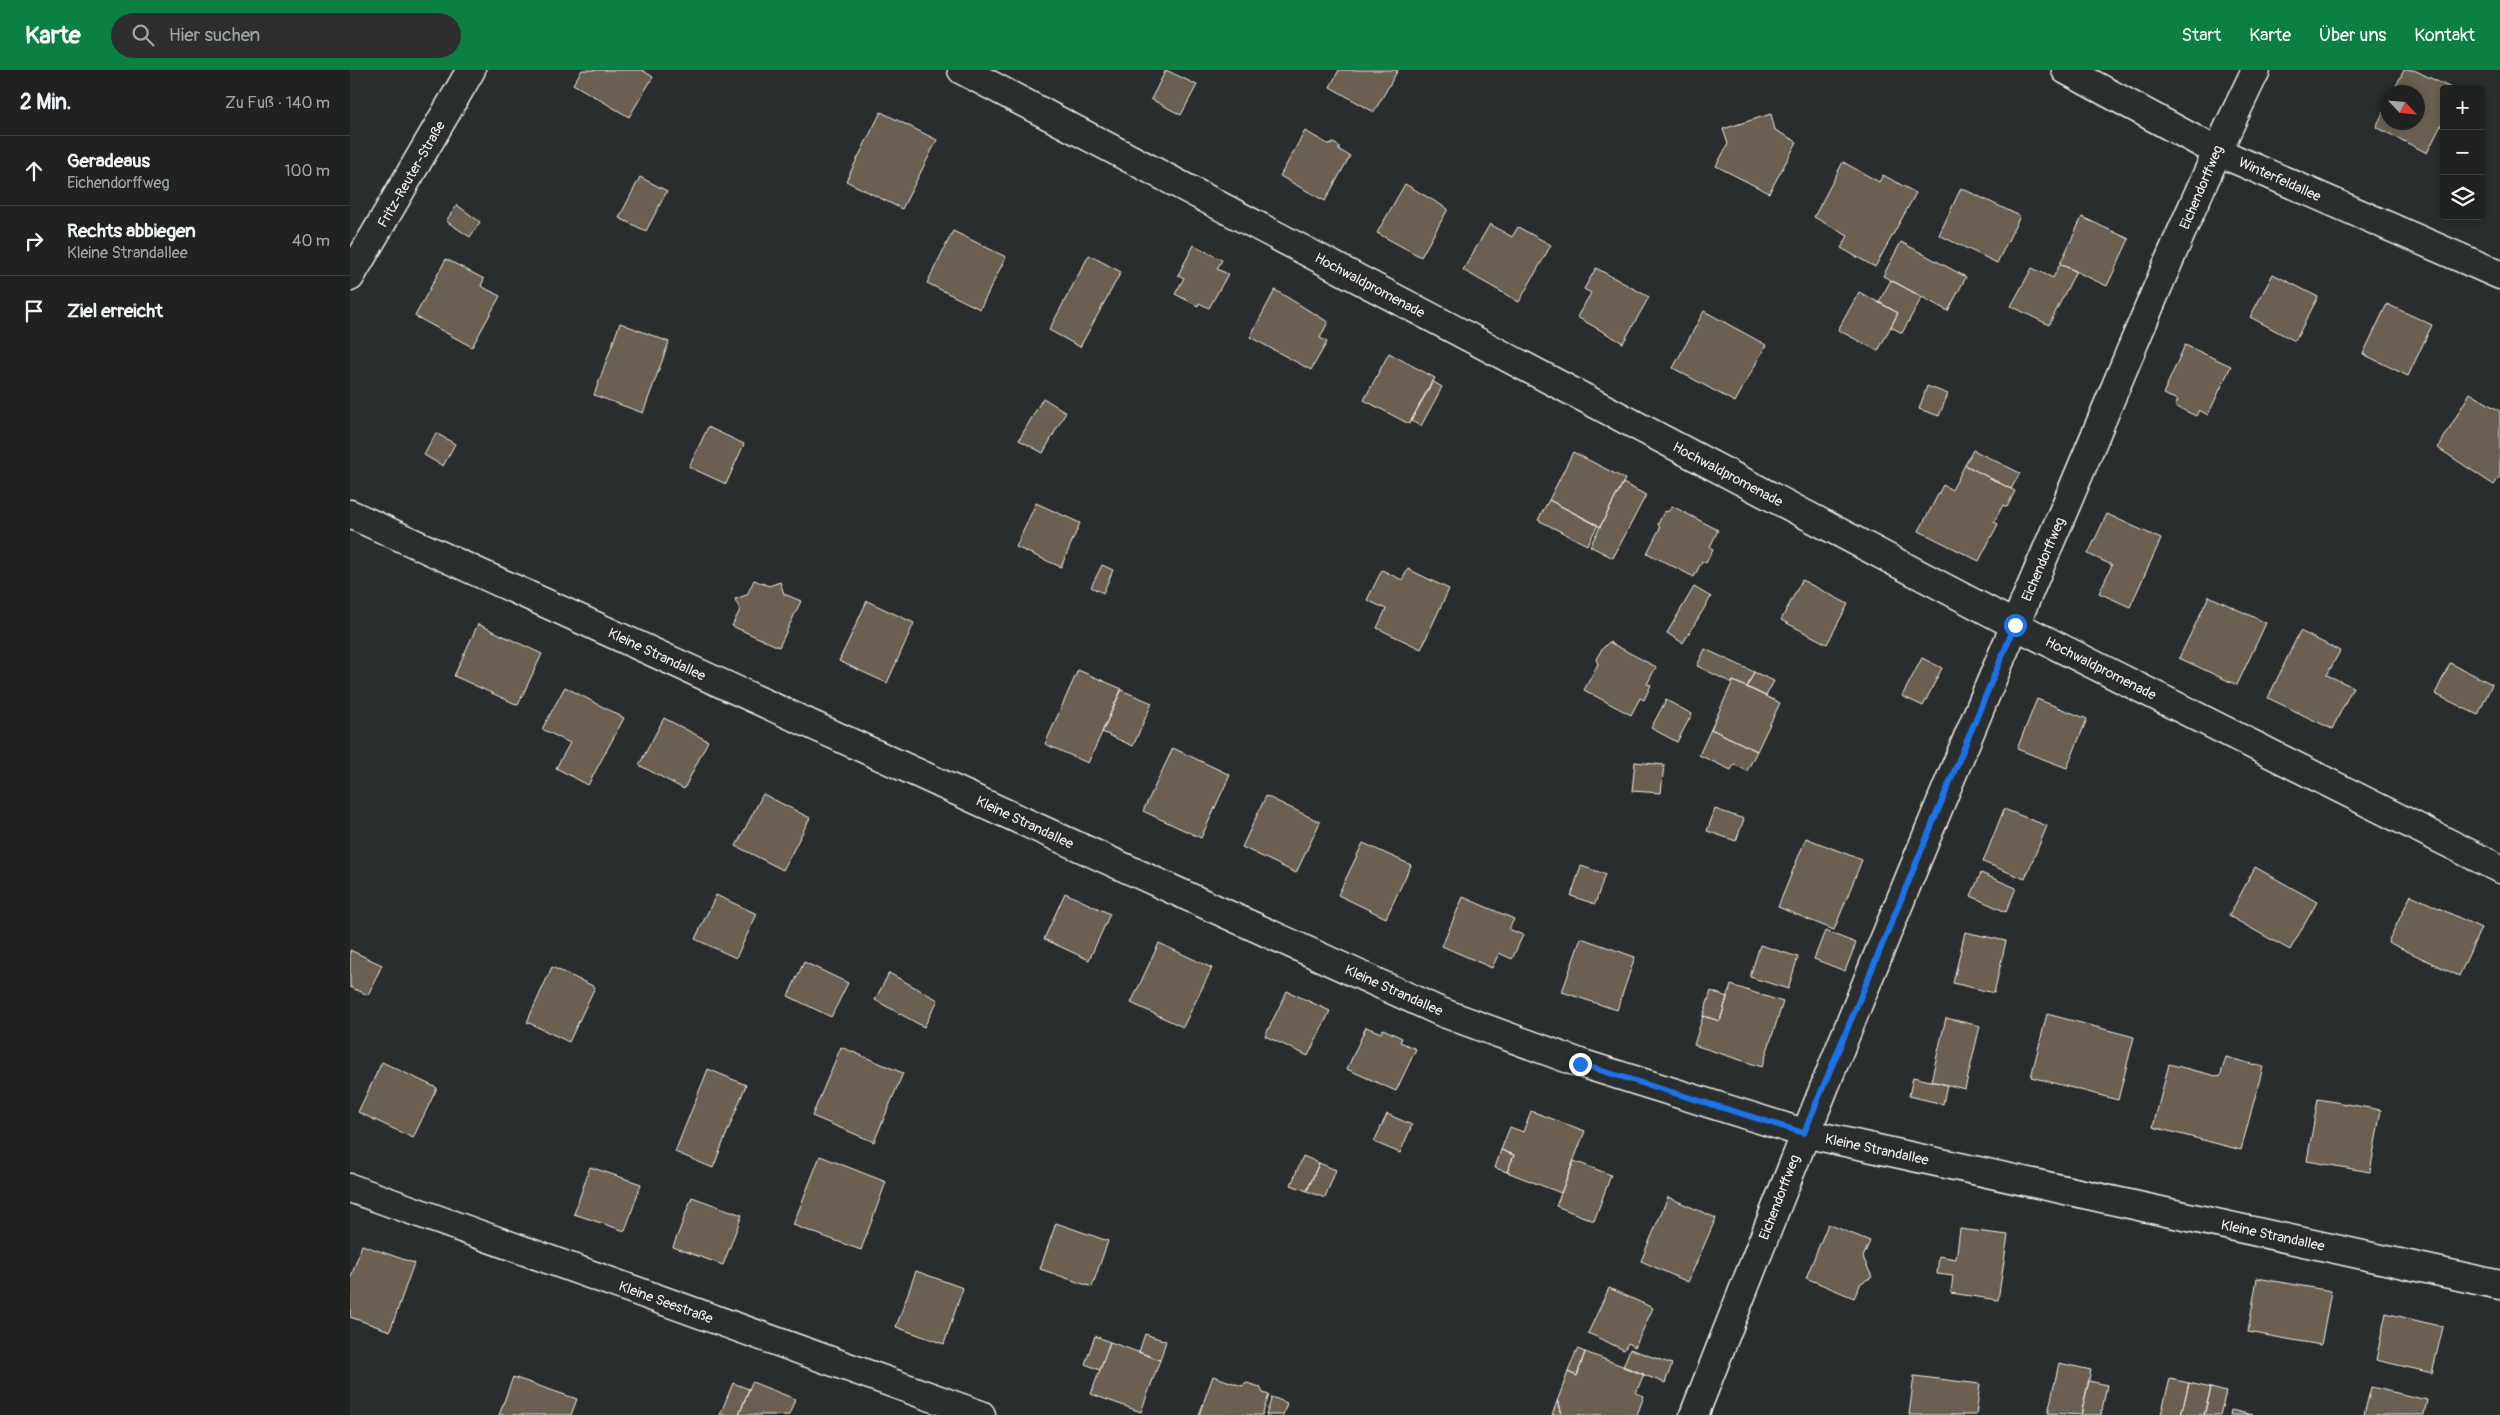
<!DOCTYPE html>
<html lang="de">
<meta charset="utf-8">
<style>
body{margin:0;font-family:Pangolin,sans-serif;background:#2d2f2f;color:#f1f3f6}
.controls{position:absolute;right:15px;top:15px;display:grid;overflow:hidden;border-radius:5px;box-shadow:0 2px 8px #0003}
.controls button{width:45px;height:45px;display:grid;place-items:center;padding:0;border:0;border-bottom:1px solid #3d3f40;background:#202222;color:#f1f3f6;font:25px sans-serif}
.compass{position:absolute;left:2030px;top:15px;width:45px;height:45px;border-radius:50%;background:#202222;box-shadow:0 2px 8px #0003;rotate:116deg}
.stop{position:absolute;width:15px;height:15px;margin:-11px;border:4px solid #1a73e8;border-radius:50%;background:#fff}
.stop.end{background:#1a73e8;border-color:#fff;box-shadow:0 1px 5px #0008}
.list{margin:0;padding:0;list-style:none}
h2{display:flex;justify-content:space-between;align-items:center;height:65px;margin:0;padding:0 20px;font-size:21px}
h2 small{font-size:16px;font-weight:400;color:#a2a4a5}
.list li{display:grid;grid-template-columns:32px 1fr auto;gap:15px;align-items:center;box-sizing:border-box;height:70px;padding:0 20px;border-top:1px solid #3d3f40}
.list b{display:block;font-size:19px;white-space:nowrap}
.list p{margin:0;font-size:16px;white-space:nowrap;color:#a2a4a5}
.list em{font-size:16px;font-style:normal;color:#a2a4a5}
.icon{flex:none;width:28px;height:28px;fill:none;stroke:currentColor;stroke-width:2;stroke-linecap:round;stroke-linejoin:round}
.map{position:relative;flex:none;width:2150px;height:1345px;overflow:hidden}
header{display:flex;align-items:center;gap:30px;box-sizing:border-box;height:70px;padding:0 25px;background:#0b8043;color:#fff}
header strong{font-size:24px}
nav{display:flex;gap:28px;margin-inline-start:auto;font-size:18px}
.search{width:350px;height:45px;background:#2d2f2f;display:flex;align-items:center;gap:12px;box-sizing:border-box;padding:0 18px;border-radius:28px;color:#a2a4a5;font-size:19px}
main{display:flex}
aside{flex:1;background:#202222}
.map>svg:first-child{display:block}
</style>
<header>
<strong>Karte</strong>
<div class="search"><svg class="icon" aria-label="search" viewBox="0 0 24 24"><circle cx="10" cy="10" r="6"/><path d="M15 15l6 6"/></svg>Hier suchen</div>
<nav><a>Start</a><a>Karte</a><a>Über uns</a><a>Kontakt</a></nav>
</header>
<main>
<aside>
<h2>2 Min.<small>Zu Fuß · 140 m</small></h2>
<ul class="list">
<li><svg class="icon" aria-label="ahead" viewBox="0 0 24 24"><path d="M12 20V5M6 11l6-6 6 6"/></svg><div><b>Geradeaus</b><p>Eichendorffweg</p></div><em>100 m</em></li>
<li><svg class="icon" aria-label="right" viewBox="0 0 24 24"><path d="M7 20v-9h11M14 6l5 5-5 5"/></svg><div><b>Rechts abbiegen</b><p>Kleine Strandallee</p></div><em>40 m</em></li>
<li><svg class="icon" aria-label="arrive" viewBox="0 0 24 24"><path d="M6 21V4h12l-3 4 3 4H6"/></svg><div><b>Ziel erreicht</b></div></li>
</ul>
</aside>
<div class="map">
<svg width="2150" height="1345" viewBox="0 0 2150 1345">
<rect width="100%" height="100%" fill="#2a2d2e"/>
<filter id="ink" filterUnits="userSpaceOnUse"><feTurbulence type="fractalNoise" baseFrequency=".02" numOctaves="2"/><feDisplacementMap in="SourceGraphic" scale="10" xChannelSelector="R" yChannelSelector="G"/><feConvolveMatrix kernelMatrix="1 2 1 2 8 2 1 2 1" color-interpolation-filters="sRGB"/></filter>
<g filter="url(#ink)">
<path fill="#6a5f51" stroke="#f4f1e8" d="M232 0H292L303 7 279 47 223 14Z
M816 0 847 15 831 45 801 29Z
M989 0H1048L1024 42 980 17Z
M2054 0H2064L2103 19H2094V49L2077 83 2026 57 2038 33V52H2068V22H2043Z
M531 42 587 70 552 139 496 111Z
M1421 44 1425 60 1447 72 1419 123 1366 96 1378 74 1373 59Z
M955 61 978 74 983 73 989 76V80L1000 86 975 131 930 106Z
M1493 92 1529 112 1533 105 1566 123 1525 197 1491 178 1498 166 1464 147Z
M290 107 317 121 296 161 269 148Z
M1055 114 1098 139 1071 187 1027 163Z
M1611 118 1670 146 1647 193 1589 165Z
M107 135 130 152 120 167 96 151Z
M1732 147 1779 169 1757 216 1710 194Z
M1140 154 1162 167 1168 157 1201 175 1169 232 1113 200Z
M603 161 656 187 630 239 577 213Z
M1551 172 1616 207 1598 241 1533 206Z
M844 175 872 190 867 199 878 204 859 238 849 233 848 236 825 224 834 208 828 205Z
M739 185 771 202 730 277 699 260Z
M96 189 134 209 131 216 150 226 122 277 65 246Z
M1710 194 1726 201 1699 255 1661 236 1682 198 1703 208Z
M1246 198 1299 227 1273 273 1227 247 1241 223 1234 219Z
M1923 204 1968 227 1945 271 1900 247Z
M1541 210 1572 227 1552 263 1541 257 1548 243 1529 232Z
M925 220 978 252 970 268 977 272 961 300 900 267Z
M1509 222 1548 243 1528 281 1488 260Z
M2037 234 2082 255 2058 306 2013 284Z
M1354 241 1416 275 1385 332 1323 298Z
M270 253 319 272 293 343 244 325Z
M1835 275 1881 296 1858 345 1849 340 1846 346 1825 336 1828 330 1813 324Z
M1039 283 1085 308 1059 354 1014 330Z
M1082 311 1092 317 1071 356 1061 351Z
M1577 316 1598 324 1589 346 1569 339Z
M2120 323 2150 341V406L2144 415 2088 378Z
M693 328 716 342 693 383 669 370Z
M358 357 394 374 376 414 339 397Z
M86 363 105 374 93 396 74 385Z
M1623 380 1670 403 1661 419 1615 395Z
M1223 382 1275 409 1250 457 1199 430Z
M1615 395 1665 421 1657 437 1653 435 1644 452 1648 454 1629 491 1569 461 1593 415 1602 420Z
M1273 413 1296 425 1263 488 1240 476Z
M1199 430 1248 455 1237 475 1188 450Z
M686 433 730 453 711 497 666 477Z
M1322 436 1368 460 1360 477 1363 479 1356 493 1352 491 1344 507 1297 483 1310 458 1308 454 1314 442 1319 441Z
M1757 444 1811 469 1780 537 1749 523 1762 495 1738 484Z
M752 495 763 500 753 523 741 517Z
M1058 499 1099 519 1071 579 1027 558 1036 539 1017 530 1032 500 1052 510Z
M404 510 419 516 430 512 434 524 451 531 429 577 382 556 390 540 385 529 397 525Z
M1452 510 1498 534 1477 574 1431 550Z
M1344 517 1361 527 1333 573 1317 563Z
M1859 526 1916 553 1887 615 1829 588Z
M517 531 564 553 537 613 489 591Z
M128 554 192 584 168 635 104 606Z
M1950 561 1990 581 1977 605 2003 617 1982 659 1918 628Z
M1259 572 1306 597 1297 614 1301 615 1294 630 1290 628 1281 645 1234 620 1248 594 1246 589 1252 579Z
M1355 579 1404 602 1397 617 1383 611 1382 613 1347 596Z
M1572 588 1592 598 1573 636 1552 626Z
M2100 593 2142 614 2128 645 2085 624Z
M728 600 772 619 738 693 695 674Z
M1404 602 1424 611 1416 626 1397 617Z
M1383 611 1430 633 1407 681 1361 659Z
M215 617 274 648 238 715 206 698 220 673 192 659Z
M771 620 802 633 783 676 752 662Z
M1687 629 1737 649 1717 698 1667 679Z
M1316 630 1342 644 1327 672 1301 658Z
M314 648 358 671 334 719 289 695Z
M1361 659 1407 681 1397 701 1384 694 1381 700 1349 685Z
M823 678 880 705 851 768 793 741Z
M1285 692 1314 695 1311 723 1282 721Z
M413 724 460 748 433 800 386 776Z
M916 726 970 752 946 803 892 777Z
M1365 739 1394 749 1386 771 1357 761Z
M1654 739 1697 756 1675 809 1633 792Z
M1456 768 1512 790 1484 860 1428 837Z
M1013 773 1061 795 1036 848 988 825Z
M1231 796 1255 804 1245 834 1221 826Z
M1905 797 1967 832 1940 880 1879 846Z
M1631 803 1666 818 1656 842 1621 826Z
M715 823 760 844 739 890 694 869Z
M366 825 407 844 386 888 345 869Z
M2061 825 2131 858 2109 906 2038 872Z
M1113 827 1164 849 1159 859 1173 865 1162 889 1149 883 1142 898 1092 876Z
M1475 861 1506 873 1495 901 1464 889Z
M1615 862 1656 871 1644 923 1603 913Z
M1231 868 1285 887 1267 940 1212 922Z
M809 873 862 898 833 957 781 933Z
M1410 875 1448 887 1438 919 1400 907Z
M0 880 32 895 18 925 0 917Z
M454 892 498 913 481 947 438 926Z
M202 897 245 917 219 972 177 952Z
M539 903 588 930 574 957 525 930Z
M1381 915 1433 932 1412 997 1344 975 1353 946 1370 951Z
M937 921 980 941 958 986 915 966Z
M1361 921 1377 927 1370 951 1353 946Z
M1697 944 1784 967 1768 1030 1681 1007Z
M1596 948 1630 956 1615 1019 1581 1011Z
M1016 957 1031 963 1033 959 1052 968 1050 972 1066 979 1046 1021 997 999Z
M491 977 553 1003 524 1072 462 1046Z
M1876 987 1913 997 1891 1080 1803 1057 1819 994 1870 1007Z
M32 992 87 1018 63 1068 8 1042Z
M358 999 396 1015 363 1098 325 1082Z
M1563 1007 1597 1015 1593 1034 1559 1026Z
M1968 1029 2031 1040 2020 1102 1957 1091Z
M1181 1041 1235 1061 1211 1123 1157 1102 1164 1085 1151 1080 1160 1057 1173 1062Z
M1037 1044 1062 1055 1050 1083 1024 1072Z
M1151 1080 1164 1085 1157 1102 1145 1098Z
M470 1086 536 1112 511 1180 443 1155Z
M953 1086 969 1093 957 1121 941 1115Z
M1224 1091 1261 1105 1244 1151 1206 1136Z
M969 1093 986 1100 975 1128 957 1121Z
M240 1097 291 1114 275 1161 224 1144Z
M342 1127 392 1145 373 1195 323 1177Z
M1318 1127 1366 1148 1338 1212 1291 1191Z
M706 1153 758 1171 742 1217 690 1199Z
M1478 1154 1520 1171 1513 1187 1522 1207 1511 1213 1504 1228 1456 1208Z
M1610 1159 1658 1165 1648 1230 1601 1223 1603 1206 1587 1204 1589 1186 1606 1189Z
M12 1175 64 1193 40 1261 0 1247V1210Z
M566 1201 613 1218 594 1274 546 1257Z
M1907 1208 1981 1221 1971 1275 1898 1262Z
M1259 1218 1303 1238 1285 1277 1278 1273 1274 1280 1238 1263Z
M2036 1243 2093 1257 2082 1303 2026 1290Z
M795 1264 816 1271 810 1290 789 1282Z
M745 1266 760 1272 750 1300 735 1294Z
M760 1272 810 1290 791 1342 741 1324Z
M1227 1279 1235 1282 1227 1306 1218 1302Z
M1280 1279 1322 1294 1315 1313 1273 1297Z
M1235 1282 1294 1304 1286 1323 1294 1326 1287 1345H1212L1208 1329 1218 1302 1227 1306Z
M1709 1293 1741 1300 1731 1345 1698 1343Z
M863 1306 892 1316 897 1313 910 1317 913 1323 919 1325 912 1345H849Z
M1564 1306 1630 1314 1626 1345H1559Z
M163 1307 227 1329 221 1345H149Z
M1820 1309 1839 1313 1831 1345 1811 1344Z
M1739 1311 1757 1315 1751 1345H1731Z
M402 1312 445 1329 439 1345H389Z
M383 1313 399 1319 389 1345H370Z
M1839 1313 1861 1318 1854 1345H1831Z
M2021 1317 2077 1330 2074 1345H2014Z
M1861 1318 1876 1322 1870 1345H1854Z
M922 1327 937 1333 933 1345H916Z
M1208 1329 1212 1345H1202Z
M1881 1340 1903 1345H1880Z"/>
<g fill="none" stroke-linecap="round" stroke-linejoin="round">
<defs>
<path id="minor" d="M612 0 1665 555 2150 799
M1716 0 1866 81 2150 205
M0 207 121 0
M0 444 1091 942 1230 993 1454 1063 2150 1215
M0 1118 631 1345
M1344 1345C1461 1047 1581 751 1707 456 1772 304 1833 149 1906 0"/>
</defs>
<use href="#minor" stroke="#f4f1e8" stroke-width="31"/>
<use href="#minor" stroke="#2a2d2e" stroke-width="28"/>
</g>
</g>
<g fill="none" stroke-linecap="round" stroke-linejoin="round" filter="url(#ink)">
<path stroke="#1a73e8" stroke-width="6" d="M1230 994 1454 1063 1665 555"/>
</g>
<g text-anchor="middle" stroke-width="4" stroke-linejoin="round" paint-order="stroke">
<g font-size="14" fill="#f4f1e8" stroke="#2a2d2e">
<text transform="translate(61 104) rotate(-60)" y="5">Fritz-Reuter-Straße</text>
<text transform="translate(1930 109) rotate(24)" y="5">Winterfeldallee</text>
<text transform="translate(1851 117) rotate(-67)" y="5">Eichendorffweg</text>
<text transform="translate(1020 215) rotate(28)" y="5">Hochwaldpromenade</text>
<text transform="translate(1378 404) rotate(28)" y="5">Hochwaldpromenade</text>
<text transform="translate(1693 489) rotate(-67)" y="5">Eichendorffweg</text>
<text transform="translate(307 584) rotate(25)" y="5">Kleine Strandallee</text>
<text transform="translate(1751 598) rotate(27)" y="5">Hochwaldpromenade</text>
<text transform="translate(675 752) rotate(25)" y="5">Kleine Strandallee</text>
<text transform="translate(1044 920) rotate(24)" y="5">Kleine Strandallee</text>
<text transform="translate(1527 1079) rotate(12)" y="5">Kleine Strandallee</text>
<text transform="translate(1429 1127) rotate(-69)" y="5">Eichendorffweg</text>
<text transform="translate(1923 1165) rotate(12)" y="5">Kleine Strandallee</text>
<text transform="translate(316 1232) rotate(20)" y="5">Kleine Seestraße</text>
</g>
</g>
</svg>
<div class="controls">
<button>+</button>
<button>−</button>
<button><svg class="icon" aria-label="layers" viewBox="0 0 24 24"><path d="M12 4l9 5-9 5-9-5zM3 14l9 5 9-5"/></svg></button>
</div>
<svg class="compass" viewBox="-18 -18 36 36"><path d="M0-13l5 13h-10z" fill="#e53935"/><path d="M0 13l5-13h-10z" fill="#a2a4a5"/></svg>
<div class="stop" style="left:1665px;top:555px"></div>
<div class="stop end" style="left:1230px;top:994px"></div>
</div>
</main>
